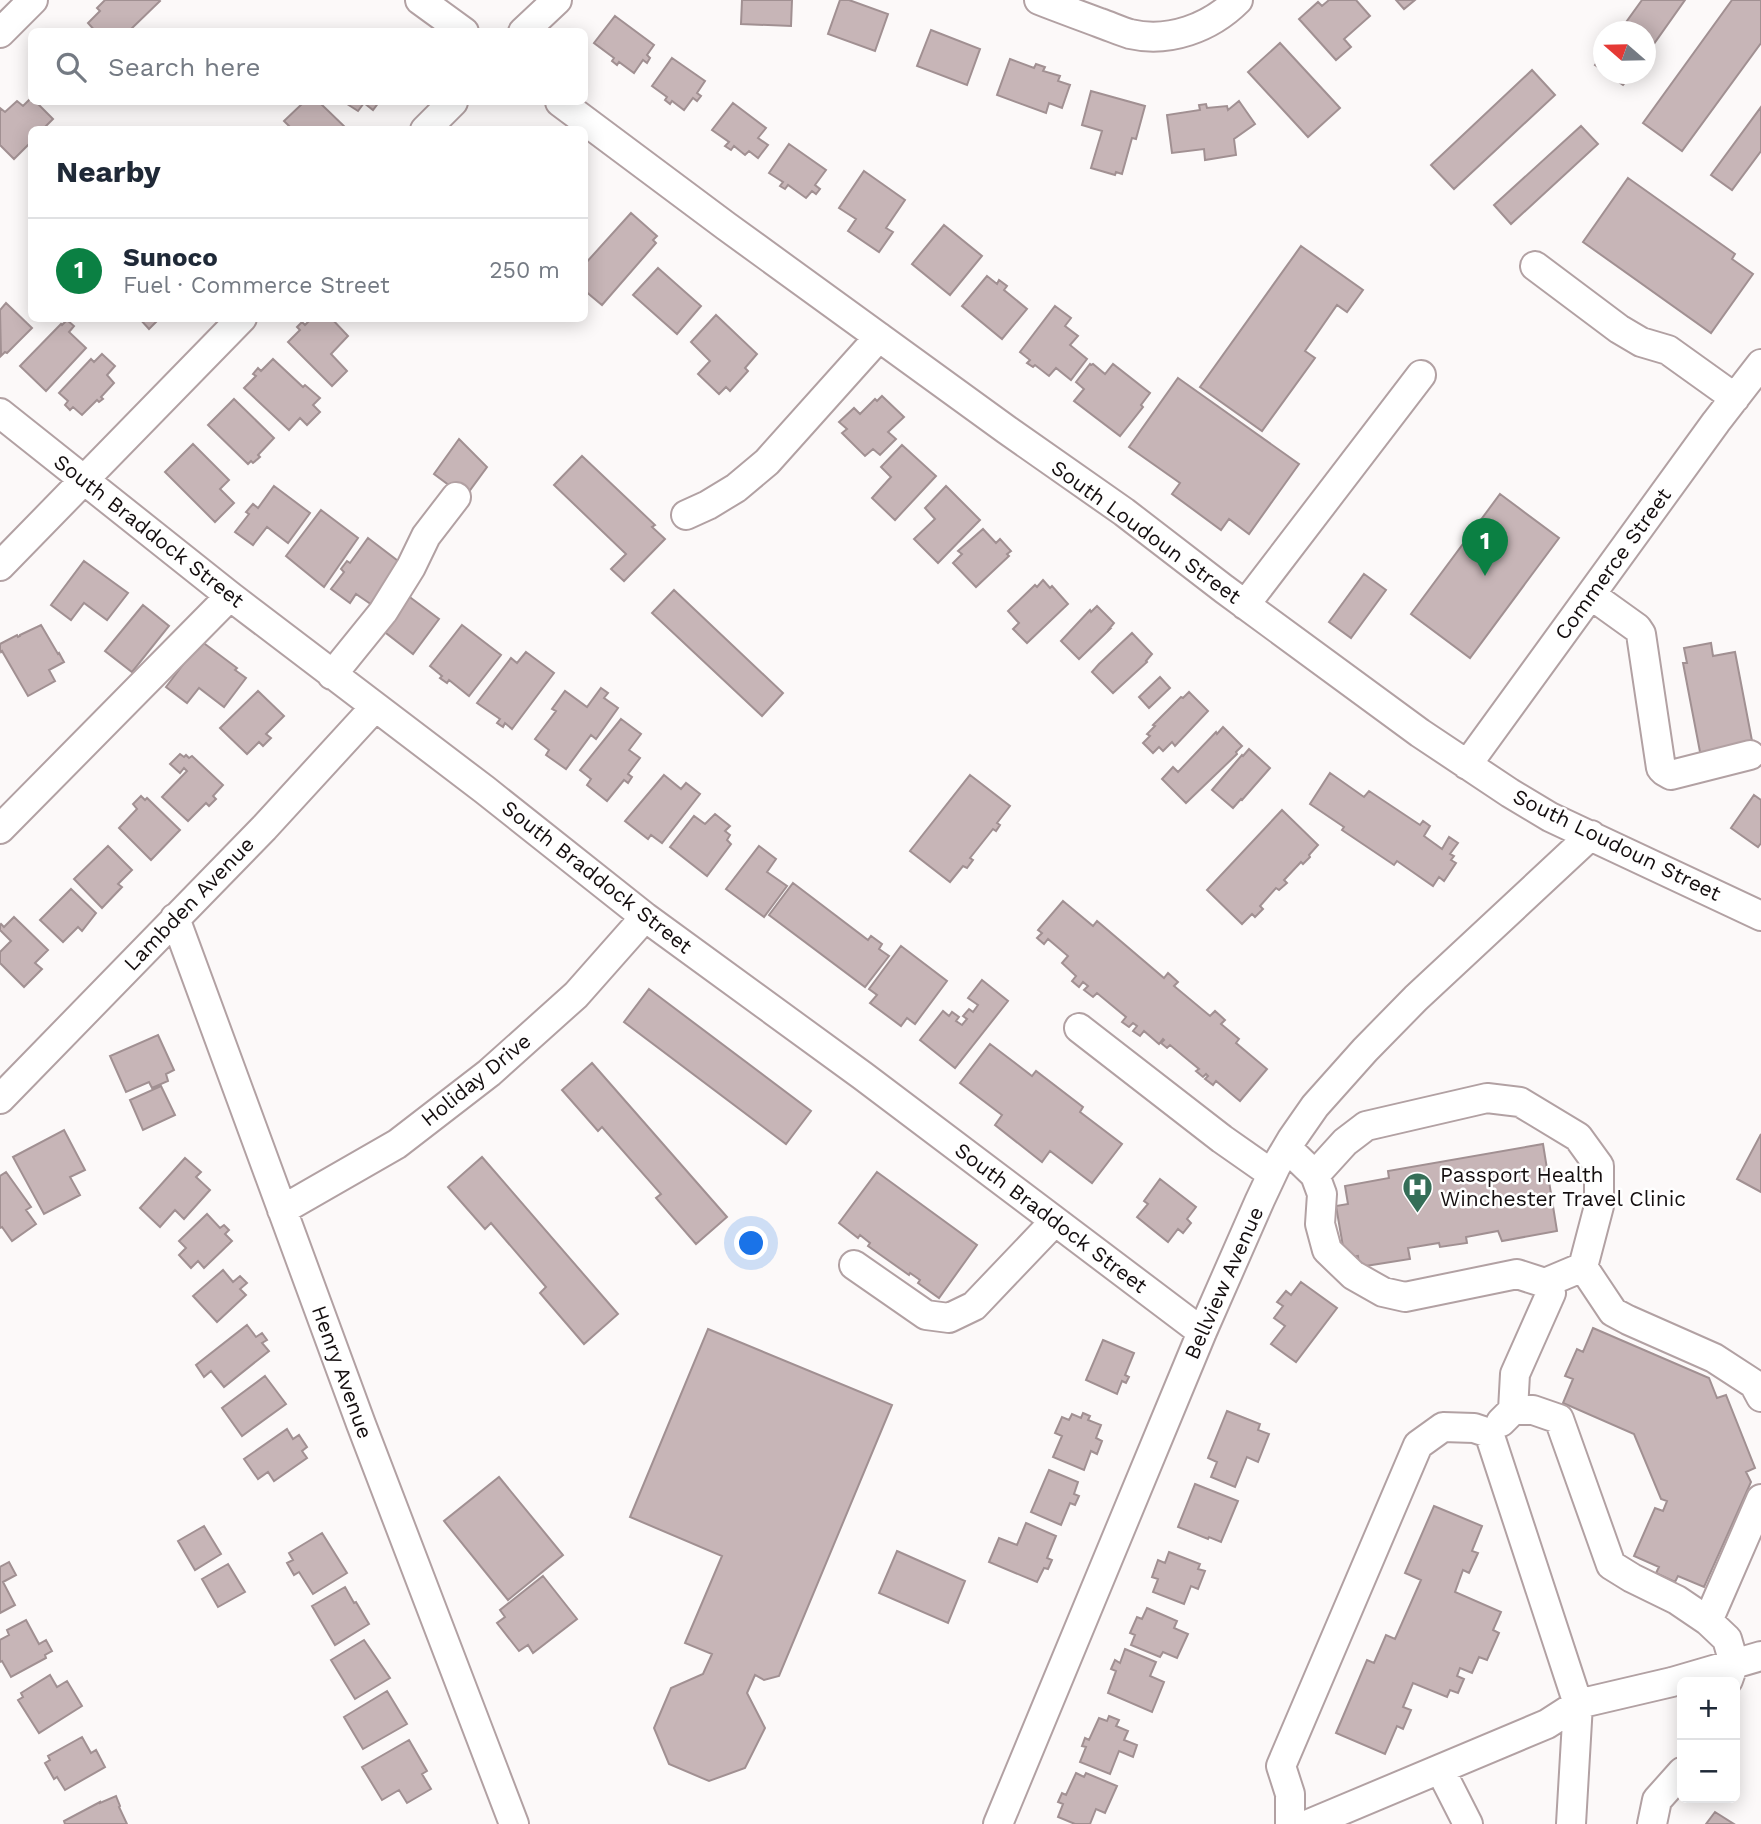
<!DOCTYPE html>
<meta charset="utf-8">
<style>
body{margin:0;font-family:"Work Sans",sans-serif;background:#f6f6f7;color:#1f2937}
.controls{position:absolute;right:21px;bottom:21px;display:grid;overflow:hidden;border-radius:10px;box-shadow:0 4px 18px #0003}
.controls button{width:63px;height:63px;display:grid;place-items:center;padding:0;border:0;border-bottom:2px solid #e0e1e3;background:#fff;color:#1f2937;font:35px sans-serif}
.compass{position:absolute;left:1593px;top:21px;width:63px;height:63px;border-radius:50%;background:#fff;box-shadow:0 4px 18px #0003;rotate:290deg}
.you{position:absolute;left:752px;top:1244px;width:24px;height:24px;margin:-18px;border:5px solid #fff;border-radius:50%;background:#1a73e8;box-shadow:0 0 0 10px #1a73e833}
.badge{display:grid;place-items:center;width:46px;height:46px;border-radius:50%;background:#0b8043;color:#fff;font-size:23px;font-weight:700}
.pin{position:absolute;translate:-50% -58px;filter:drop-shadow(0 2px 4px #0008)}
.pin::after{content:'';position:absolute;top:37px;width:24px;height:21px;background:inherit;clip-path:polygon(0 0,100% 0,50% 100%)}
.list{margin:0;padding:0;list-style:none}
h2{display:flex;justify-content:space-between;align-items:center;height:91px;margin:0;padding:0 28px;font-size:30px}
h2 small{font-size:23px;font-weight:400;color:#747a83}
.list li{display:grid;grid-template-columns:46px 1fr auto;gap:21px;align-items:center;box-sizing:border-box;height:105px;padding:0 28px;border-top:2px solid #e0e1e3}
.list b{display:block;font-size:26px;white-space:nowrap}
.list p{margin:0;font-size:23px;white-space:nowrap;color:#747a83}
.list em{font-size:23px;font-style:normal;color:#747a83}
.icon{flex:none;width:38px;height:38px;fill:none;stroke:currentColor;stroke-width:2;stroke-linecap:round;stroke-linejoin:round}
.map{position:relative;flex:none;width:1761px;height:1824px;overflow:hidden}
.search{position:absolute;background:#fff;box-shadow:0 4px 18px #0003;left:28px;top:28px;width:560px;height:77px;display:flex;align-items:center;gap:18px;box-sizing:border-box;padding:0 24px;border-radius:10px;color:#747a83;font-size:26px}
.panel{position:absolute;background:#fff;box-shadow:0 4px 18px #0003;left:28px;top:126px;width:560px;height:196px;border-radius:10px}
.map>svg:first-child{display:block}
</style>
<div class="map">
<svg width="1761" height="1824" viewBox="0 0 1761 1824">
<rect width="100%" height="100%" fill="#fcf9f9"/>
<path fill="#c7b5b7" stroke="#a19092" stroke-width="2" d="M105 0H159L160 1 128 32H96L88 23 100 11 97 8Z
M742 0H792L791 26 741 24Z
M840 0H849L888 14 875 51 828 34Z
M1329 0H1356L1370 16 1344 39 1351 47 1336 60 1299 19 1318 2 1322 6Z
M1396 0H1415L1404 9Z
M1642 0H1685L1646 55V32H1619Z
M1732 0H1761V43L1682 151 1643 123Z
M615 16 654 45 647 55 650 58 647 63 643 60 634 73 619 62 617 65 612 61 614 58 594 43Z
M931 30 980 49 967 85 917 66Z
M1280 43 1340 108 1308 137 1248 72Z
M1604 53V71L1595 65Z
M672 58 705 81 697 93 701 96 697 101 693 98 684 110 672 101 670 104 665 100 667 97 652 86Z
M1010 59 1034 68 1036 64 1045 67 1043 71 1060 76 1058 81 1070 85 1062 108 1049 103 1046 113 997 95Z
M1532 70 1555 95 1454 189 1431 165Z
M1607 74H1632L1623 85Z
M1091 91 1145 106 1136 139 1132 138 1122 174 1116 172 1115 175 1091 168 1102 131 1082 125Z
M32 97V102H36L53 119 42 130H32V141L14 159 0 145V108L5 112 17 101 23 106Z
M1239 101 1255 124 1234 139 1236 155 1205 160 1204 149 1172 153 1167 115 1200 110 1199 105 1206 104 1207 108 1227 106 1228 110Z
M304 102H319L347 129 293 130 284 121Z
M344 102H379L373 110 364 103 358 111Z
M733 103 766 128 758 138 768 145 758 158 749 151 745 155 734 146 731 150 725 146 729 142 712 130Z
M1761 107V151L1732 190 1711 175Z
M1581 126 1598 144 1511 224 1494 205Z
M789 144 826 170 815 185 820 189 816 194 812 191 806 198 788 185 785 189 780 186 783 182 769 173Z
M864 171 905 200 886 228 893 232 879 252 848 231 856 219 839 208Z
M1628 178 1735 254 1732 259 1753 274 1711 333 1583 242Z
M631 213 657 236 653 240 656 243 602 305 584 290V265Z
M944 225 982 256 950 295 912 264Z
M1301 246 1363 290 1347 312 1337 305 1305 351 1315 358 1262 431 1200 387Z
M658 268 701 306 677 334 633 295Z
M987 276 997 284 999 280 1007 286 1004 290 1027 309 1002 339 962 306Z
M6 303 32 328 7 353 5 352 1 356 0 310Z
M1055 306 1071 318 1065 326 1078 336 1070 345 1087 359 1071 380 1056 368 1049 376 1035 365 1033 367 1027 363 1030 360 1020 352Z
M716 315 757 354 745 368 748 371 730 391 726 387 719 394 698 374 710 361 691 342Z
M139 318H160L149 329Z
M312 318H331L348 336 331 354 347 371 332 386 288 342 300 330 297 327 302 322 305 325Z
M67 320 74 326 69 332 86 348 46 391 20 366 61 324 62 325Z
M102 354 115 366 107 375 114 383 101 397 103 399 99 402 97 400 82 415 73 407 70 410 65 405 68 401 59 393 91 359 94 362Z
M273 359 303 387 305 385 320 398 313 405 320 412 307 425 300 418 289 430 244 388 256 376 253 374 258 368 261 371Z
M1090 364 1091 365 1093 364 1105 374 1113 364 1150 393 1141 405 1143 407 1120 436 1074 401 1084 389 1076 382Z
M1178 378 1299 464 1249 534 1229 519 1221 530 1172 494 1180 483 1129 447Z
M882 396 904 417 888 432 896 439 880 455 873 449 865 456 842 433 847 429 839 422 854 408 860 414 875 399 877 401Z
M234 399 274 438 258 455 260 457 253 463 251 461 248 464 208 425Z
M459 439 487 467 465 497 434 474Z
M193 444 229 480 220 489 234 503 215 522 165 472Z
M902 445 936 476 895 520 872 498 891 477 881 467Z
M582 456 655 525 652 527 665 539 624 581 611 569 626 554 554 485Z
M274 486 310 513 288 543 267 527 253 545 235 532 249 514 246 512 253 504 258 508Z
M946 486 980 520 938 563 914 539 935 519 925 508Z
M1500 494 1559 538 1470 658 1411 614Z
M321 510 358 538 324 587 286 556Z
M983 529 996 543 1000 539 1011 551 1007 554 1009 556 976 587 953 563 962 554 958 551Z
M368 538 402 564 372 605 356 594 350 603 331 589 344 572 341 569 347 561 350 563Z
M84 561 128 593 107 620 84 603 71 620 51 605Z
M1364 574 1386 590 1351 638 1329 622Z
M1043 580 1050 588 1052 586 1068 604 1027 643 1013 629 1019 623 1008 611 1035 585 1037 587Z
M674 590 783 693 762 716 652 613Z
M403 592 439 619 413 654 377 626Z
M143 605 169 626 132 672 105 651Z
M1097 606 1114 623 1109 629H1110L1079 659 1061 641 1090 610 1091 612Z
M41 625 58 654 59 653 64 662 49 670 55 681 28 696 2 651 1 652 0 650V644L17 635 18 637 20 636V635Z
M462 625 501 655 469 696 449 680 447 683 440 678 442 676 430 666Z
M1132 633 1152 654 1146 661 1147 662 1113 693 1092 672 1099 664Z
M201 641 237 668 235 670 246 678 224 707 199 688 187 703 166 687Z
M1711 643 1713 656 1735 652 1753 746 1701 757 1683 663H1687L1684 648Z
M526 652 554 673 512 729 505 723 503 727 497 723 500 719 477 703 511 658 517 663Z
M1160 677 1170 688 1149 708 1139 697Z
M601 688 608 693 604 698 618 708 596 739 591 735 566 769 546 755 549 750 535 739 556 711 552 709 565 691 587 707Z
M258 691 284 716 266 734 271 738 263 746 259 742 247 754 220 728Z
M1189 692 1208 711 1175 746 1172 742 1163 751 1159 747 1153 753 1143 743 1150 736 1147 734 1155 726 1153 725 1181 697 1183 698Z
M621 719 641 734 629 750 640 758 628 774 632 777 628 783 624 780 607 801 587 785 591 779 580 770Z
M1223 727 1242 746 1236 752 1237 754 1186 803 1162 779 1173 767 1178 772 1216 732 1217 734Z
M1249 749 1270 768 1242 800 1241 799 1233 808 1212 790 1242 755 1243 756Z
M180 754 184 757 186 755 189 758 192 756 223 785 213 796 216 799 209 806 206 803 188 821 162 797 187 771 184 768 180 773 170 764Z
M1330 773 1364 797 1369 791 1420 825 1423 821 1430 826 1424 836 1442 849 1449 837 1458 843 1450 854 1454 856 1451 860 1456 863 1444 881 1439 877 1433 886 1397 861 1394 865 1342 830 1344 827 1310 804Z
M664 775 681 789 686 783 700 794 662 843 651 835 648 839 625 821Z
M970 775 1010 806 997 823 1000 825 996 831 993 829 970 858 973 860 967 868 963 866 950 882 910 851Z
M1754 795 1761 800V843L1758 847 1731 828Z
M141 796 145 800 147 798 180 830 151 860 119 828 137 809 133 804Z
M1282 810 1318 845 1309 855 1310 857 1303 864 1301 862 1284 880 1287 883 1279 890 1276 888 1260 906 1263 909 1255 917 1252 914 1242 924 1207 890Z
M715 814 730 826 725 831 730 835 727 840 731 844 707 876 670 847 694 816 705 824Z
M108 846 132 870 118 884 122 887 102 908 74 879Z
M759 846 776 859 767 872 787 886 764 917 726 889Z
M793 883 868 940 871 936 882 944 879 949 889 956 865 987 769 915Z
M71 889 96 913 82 931 78 927 63 942 40 920Z
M1063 901 1093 926 1097 921 1164 978 1168 973 1178 982 1174 986 1210 1016 1215 1011 1225 1020 1221 1024 1239 1039 1236 1043 1267 1069 1240 1101 1216 1081 1213 1085 1205 1079 1208 1076 1206 1074 1203 1077 1196 1071 1199 1069 1170 1045 1167 1048 1161 1043 1164 1040 1163 1039 1159 1044 1144 1031 1140 1036 1133 1031 1137 1026 1133 1023 1129 1027 1122 1022 1126 1017 1097 993 1093 997 1084 990 1088 986 1083 982 1079 987 1072 981 1076 976 1062 963 1068 956 1048 939 1044 944 1037 938 1042 933 1038 930Z
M14 917 48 950 35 963 42 969 24 987 0 963V952L11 941 0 930V925L1 924 4 927Z
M901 946 947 981 915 1024 907 1018 901 1026 870 1003 877 995 869 989Z
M982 980 1008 1001 955 1068 920 1040 943 1011 949 1016 952 1012 959 1017 956 1021 962 1025 967 1019 963 1016 969 1009 973 1012 978 1005 968 998Z
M649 989 811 1111 786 1144 624 1022Z
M158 1035 174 1070 166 1074 168 1081 152 1088 149 1082 126 1092 110 1056Z
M990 1044 1032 1076 1036 1071 1083 1107 1080 1112 1122 1144 1092 1183 1050 1151 1042 1162 995 1125 1002 1115 960 1083Z
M592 1063 727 1217 696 1244 656 1198 661 1194 602 1127 598 1131 562 1090Z
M161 1086 175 1115 143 1130 130 1100Z
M64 1130 85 1170 70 1177 80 1195 44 1214 13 1157Z
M1761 1134V1192L1737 1179Z
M1543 1144 1557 1231 1502 1241 1498 1231 1466 1237 1467 1243 1440 1247 1439 1243 1408 1248 1410 1259 1359 1267 1358 1256 1345 1258 1336 1206 1348 1204 1345 1186 1389 1178 1388 1171Z
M482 1157 618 1314 584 1344 540 1293 546 1287 491 1223 485 1229 448 1187Z
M185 1158 201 1172 196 1177 210 1190 184 1219 175 1210 160 1227 140 1208Z
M6 1172 31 1207 26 1210 36 1224 12 1241 2 1227 0 1228V1176Z
M877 1172 977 1245 939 1298 918 1283 920 1280 910 1273 909 1275 868 1246 870 1243 860 1235 858 1238 839 1223Z
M1160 1179 1196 1207 1187 1219 1191 1223 1183 1233 1178 1229 1168 1242 1137 1217 1148 1204 1144 1201Z
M207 1214 220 1228 224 1225 229 1230 225 1234 232 1241 204 1268 198 1261 191 1268 179 1255 186 1248 179 1241Z
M223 1270 233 1282 240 1276 247 1283 240 1289 246 1295 217 1322 193 1296Z
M1301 1282 1337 1308 1296 1362 1271 1344 1285 1326 1274 1318 1283 1306 1277 1302 1286 1291 1291 1295Z
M247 1325 256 1337 262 1333 267 1340 262 1343 269 1351 224 1387 211 1371 204 1377 196 1365Z
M1593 1328 1709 1378 1717 1398 1726 1395 1755 1468 1746 1472 1751 1482 1704 1587 1678 1576 1675 1582 1656 1573 1659 1567 1634 1556 1655 1508 1663 1511 1667 1501 1661 1499 1634 1434 1563 1403 1573 1379 1565 1376 1577 1349 1583 1352Z
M708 1329 892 1405 779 1676 764 1680 755 1675 747 1693 765 1728 745 1768 709 1781 669 1764 654 1728 671 1688 703 1674 712 1654 685 1643 722 1556 630 1517Z
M1103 1340 1134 1353 1125 1375 1129 1377 1126 1383 1122 1381 1117 1394 1086 1380Z
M265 1376 286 1404 242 1436 222 1408Z
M1227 1411 1260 1424 1258 1430 1269 1434 1258 1462 1247 1457 1235 1487 1211 1477 1217 1462 1208 1458Z
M1083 1413 1090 1416 1088 1420 1101 1425 1096 1438 1102 1441 1097 1454 1091 1451 1084 1470 1053 1457 1062 1436 1055 1433 1062 1417 1069 1420 1072 1414 1081 1418Z
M287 1429 293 1439 299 1435 307 1447 302 1451 307 1458 274 1481 268 1472 258 1479 244 1459Z
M1049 1470 1078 1482 1074 1494 1079 1496 1075 1505 1070 1503 1061 1525 1031 1512Z
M499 1477 563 1555 508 1600 444 1521Z
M1195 1484 1238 1501 1221 1542 1209 1537 1208 1539 1178 1527Z
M1434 1506 1482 1526 1472 1551 1478 1553 1469 1573 1463 1570 1455 1592 1501 1612 1493 1630 1499 1633 1487 1660 1479 1657 1472 1673 1460 1668 1457 1676 1464 1679 1458 1693 1450 1690 1447 1697 1413 1683 1403 1707 1411 1710 1403 1729 1397 1726 1385 1754 1336 1733 1367 1660 1374 1663 1386 1635 1395 1639 1421 1580 1405 1573Z
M1026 1523 1056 1536 1047 1558 1052 1560 1048 1569 1044 1568 1037 1582 989 1562 999 1538 1017 1545Z
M204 1526 221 1554 195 1570 178 1541Z
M322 1533 347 1573 313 1594 299 1572 294 1575 287 1563 293 1560 289 1553Z
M897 1551 965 1581 948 1623 879 1593Z
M1169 1552 1200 1564 1198 1569 1205 1571 1198 1589 1191 1586 1184 1604 1153 1592 1158 1579 1152 1577 1158 1560 1165 1563Z
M9 1562 16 1575 3 1582 15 1605 0 1613V1567Z
M228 1564 245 1592 218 1607 202 1579Z
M543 1576 577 1619 533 1653 528 1645 519 1651 497 1623 505 1617 500 1610Z
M345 1587 354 1603 356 1602 369 1624 335 1645 312 1606Z
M1147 1608 1177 1621 1174 1628 1188 1634 1177 1658 1163 1652 1160 1657 1131 1645 1135 1635 1130 1633 1137 1617 1142 1619Z
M26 1620 39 1644 46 1640 52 1651 45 1655 46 1658 11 1677 2 1661 0 1662V1640L9 1635 7 1630Z
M364 1640 390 1678 355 1699 331 1660Z
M1125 1649 1156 1662 1150 1676 1164 1682 1152 1712 1108 1693 1116 1671 1111 1669 1115 1660 1120 1663Z
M50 1675 57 1687 67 1681 82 1706 39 1733 18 1700 23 1697 21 1693Z
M387 1691 407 1724 363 1749 344 1717Z
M1109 1716 1119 1720 1116 1726 1128 1731 1124 1740 1137 1745 1133 1757 1119 1751 1110 1774 1080 1762 1086 1747 1082 1746 1085 1738 1089 1740 1099 1718 1107 1721Z
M82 1737 91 1753 96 1750 105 1767 65 1790 57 1777 54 1779 45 1763 50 1760 48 1756Z
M409 1740 427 1771 422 1774 431 1789 407 1803 399 1790 382 1800 362 1767Z
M1076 1773 1084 1777 1086 1773 1117 1786 1105 1813 1096 1809 1090 1824H1075L1058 1817 1063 1804 1058 1802 1062 1793 1066 1795Z
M116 1796 120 1806 119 1807 127 1824H65L64 1821 100 1802V1803Z
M1715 1812 1734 1824H1706Z"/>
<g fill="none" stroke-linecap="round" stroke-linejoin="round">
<defs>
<path id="minor" d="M420 0 464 32
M1039 0C1059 8 1079 15 1100 23 1109 26 1120 31 1130 34 1169 43 1210 28 1238 0
M523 32 557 0
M0 33 33 0
M560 102 726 226 1007 430 1124 512 1224 589 1420 733 1510 793 1550 817 1761 916
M425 130 453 102
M1535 266 1619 329 1641 342 1668 350 1735 398
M0 413 230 596 485 790 645 917 863 1076 1202 1332
M686 515 708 505 736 488 767 462 879 337
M0 566 242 318
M1591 595 1637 628 1641 634 1661 768 1664 771 1671 775 1750 755
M1245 605 1421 375
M332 675 383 612 411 567 426 536 456 497
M1467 765 1716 422 1761 364
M0 829 230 596
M175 918 361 1424 514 1824
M1079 1028 1222 1139 1272 1174
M0 1099 264 828 375 707
M1287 1148 1315 1175 1322 1194 1320 1224 1327 1250 1353 1275 1383 1292 1405 1297 1517 1274 1545 1283 1551 1293 1515 1374 1513 1410
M1315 1175 1345 1142 1366 1126 1487 1098 1520 1102 1578 1137 1599 1166V1206L1583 1267
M282 1210 397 1144 489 1073 576 995 645 917
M854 1265 926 1315 949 1318 974 1306 1055 1221
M1545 1283 1583 1267 1613 1312 1628 1320 1714 1358 1754 1384 1761 1397
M1501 1422 1513 1410H1533L1559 1419 1611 1565 1632 1578 1677 1600 1708 1621 1727 1639 1734 1663 1728 1680
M1708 1621 1761 1499
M1440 1769 1468 1824
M998 1824 1202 1332 1260 1200 1276 1166 1292 1139 1315 1106 1365 1050 1416 998 1591 835
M1290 1824V1794L1281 1766 1418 1445 1443 1427 1474 1428 1489 1433 1578 1704 1571 1824
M1309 1824 1547 1724 1578 1704 1672 1682 1761 1656
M1652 1824 1657 1800 1682 1772"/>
</defs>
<use href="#minor" stroke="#b2a1a3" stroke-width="32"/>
<use href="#minor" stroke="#fff" stroke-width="28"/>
</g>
<defs>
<symbol id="hospital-pin" viewBox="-11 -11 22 30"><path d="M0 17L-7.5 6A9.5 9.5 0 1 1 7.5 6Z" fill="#356e57" stroke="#fff"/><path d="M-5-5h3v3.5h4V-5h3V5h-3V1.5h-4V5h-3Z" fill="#fff"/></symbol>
</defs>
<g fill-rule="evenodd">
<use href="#hospital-pin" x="1400" y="1170" width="35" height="47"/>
</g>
<g text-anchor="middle" stroke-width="5" stroke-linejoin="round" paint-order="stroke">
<g font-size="21" fill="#140e0f" stroke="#fff">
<text transform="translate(149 531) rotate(38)" y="7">South Braddock Street</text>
<text transform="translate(1146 532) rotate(36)" y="7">South Loudoun Street</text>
<text transform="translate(1613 564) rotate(-54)" y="7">Commerce Street</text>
<text transform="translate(1617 845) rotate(26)" y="7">South Loudoun Street</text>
<text transform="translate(597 877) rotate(38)" y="7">South Braddock Street</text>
<text transform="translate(189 904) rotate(-46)" y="7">Lambden Avenue</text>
<text transform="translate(476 1080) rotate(-39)" y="7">Holiday Drive</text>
<text transform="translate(1051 1218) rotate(37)" y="7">South Braddock Street</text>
<text transform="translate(1224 1283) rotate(-66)" y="7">Bellview Avenue</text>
<text transform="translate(342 1372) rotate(70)" y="7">Henry Avenue</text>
</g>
<g font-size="21" fill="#140e0f" stroke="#fff" text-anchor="start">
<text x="1440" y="1182">Passport Health<tspan x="1440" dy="24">Winchester Travel Clinic</tspan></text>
</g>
</g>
</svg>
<div class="controls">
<button>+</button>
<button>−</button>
</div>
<svg class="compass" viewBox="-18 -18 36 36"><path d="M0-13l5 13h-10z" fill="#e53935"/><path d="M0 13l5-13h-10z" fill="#747a83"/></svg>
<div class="you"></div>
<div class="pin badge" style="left:1485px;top:576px">1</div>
<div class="search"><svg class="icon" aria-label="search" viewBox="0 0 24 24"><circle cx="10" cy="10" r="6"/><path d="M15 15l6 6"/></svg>Search here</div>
<section class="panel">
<h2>Nearby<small></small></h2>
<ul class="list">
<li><span class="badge">1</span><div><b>Sunoco</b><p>Fuel · Commerce Street</p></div><em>250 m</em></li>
</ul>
</section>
</div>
